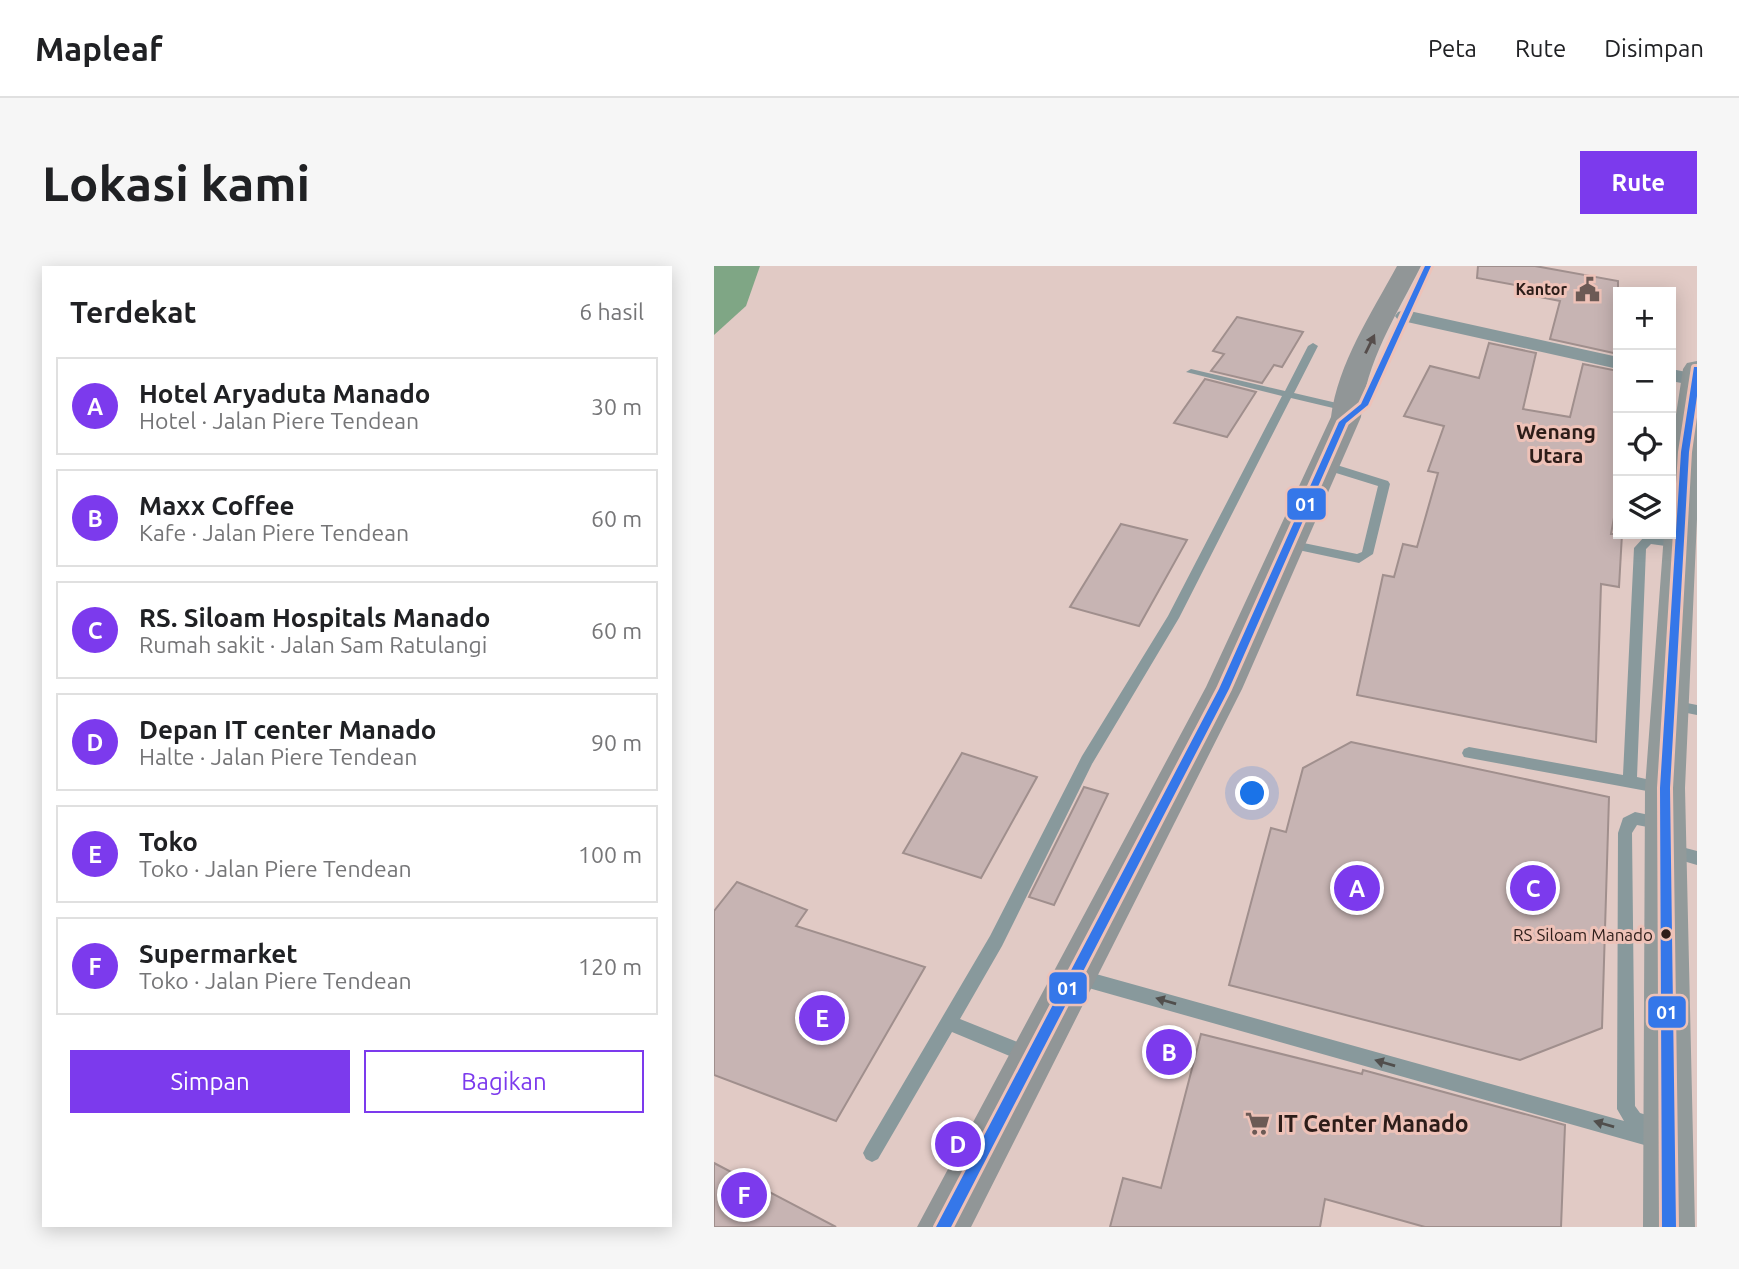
<!DOCTYPE html>
<html lang="id">
<meta charset="utf-8">
<style>
body{margin:0;font-family:Ubuntu,sans-serif;background:#f6f6f6;color:#202124}
.controls{position:absolute;right:21px;top:21px;display:grid;overflow:hidden;border-radius:0px;box-shadow:0 4px 18px #0003}
.controls button{width:63px;height:63px;display:grid;place-items:center;padding:0;border:0;border-bottom:2px solid #e0e0e0;background:#fff;color:#202124;font:35px sans-serif}
.you{position:absolute;left:539px;top:528px;width:24px;height:24px;margin:-18px;border:5px solid #fff;border-radius:50%;background:#1a73e8;box-shadow:0 0 0 10px #1a73e833}
.badge{display:grid;place-items:center;width:46px;height:46px;border-radius:50%;background:#7c3aed;color:#fff;font-size:23px;font-weight:700}
.pin{position:absolute;translate:-50% -50%;border:4px solid #fff;box-shadow:0 2px 7px #0006}
.list{margin:0;padding:0;list-style:none}
h2{display:flex;justify-content:space-between;align-items:center;height:91px;margin:0;padding:0 28px;font-size:30px}
h2 small{font-size:23px;font-weight:400;color:#757577}
.list li{display:grid;grid-template-columns:46px 1fr auto;gap:21px;align-items:center;box-sizing:border-box;height:98px;margin:0 14px 14px;padding:0 14px;border:2px solid #e0e0e0;border-radius:0px}
.list b{display:block;font-size:26px;white-space:nowrap}
.list p{margin:0;font-size:23px;white-space:nowrap;color:#757577}
.list em{font-size:23px;font-style:normal;color:#757577}
.actions{display:flex;gap:14px;padding:21px 28px}
.actions a{flex:1;padding:16px 0;border:2px solid #7c3aed;border-radius:0px;text-align:center;font-size:24px;color:#7c3aed}
.actions .main{background:#7c3aed;color:#fff}
.icon{flex:none;width:38px;height:38px;fill:none;stroke:currentColor;stroke-width:2;stroke-linecap:round;stroke-linejoin:round}
.map{position:relative;flex:none;width:983px;height:961px;overflow:hidden;border-radius:0px}
header{display:flex;align-items:center;gap:42px;box-sizing:border-box;height:98px;padding:0 35px;background:#fff;border-bottom:2px solid #e0e0e0}
header strong{font-size:33px}
nav{display:flex;gap:38px;margin-inline-start:auto;font-size:24px}
.intro{display:flex;align-items:center;justify-content:space-between;box-sizing:border-box;height:168px;padding:0 42px}
h1{margin:0;font-size:49px}
.button{padding:18px 32px;border-radius:0px;background:#7c3aed;color:#fff;font-size:24px;font-weight:700}
main{display:flex;gap:42px;padding:0 42px}
aside{flex:1;background:#fff;border-radius:0px;box-shadow:0 4px 18px #0003}
.map>svg:first-child{display:block}
</style>
<header>
<strong>Mapleaf</strong>
<nav><a>Peta</a><a>Rute</a><a>Disimpan</a></nav>
</header>
<div class="intro"><h1>Lokasi kami</h1><a class="button">Rute</a></div>
<main>
<aside>
<h2>Terdekat<small>6 hasil</small></h2>
<ul class="list">
<li><span class="badge">A</span><div><b>Hotel Aryaduta Manado</b><p>Hotel · Jalan Piere Tendean</p></div><em>30 m</em></li>
<li><span class="badge">B</span><div><b>Maxx Coffee</b><p>Kafe · Jalan Piere Tendean</p></div><em>60 m</em></li>
<li><span class="badge">C</span><div><b>RS. Siloam Hospitals Manado</b><p>Rumah sakit · Jalan Sam Ratulangi</p></div><em>60 m</em></li>
<li><span class="badge">D</span><div><b>Depan IT center Manado</b><p>Halte · Jalan Piere Tendean</p></div><em>90 m</em></li>
<li><span class="badge">E</span><div><b>Toko</b><p>Toko · Jalan Piere Tendean</p></div><em>100 m</em></li>
<li><span class="badge">F</span><div><b>Supermarket</b><p>Toko · Jalan Piere Tendean</p></div><em>120 m</em></li>
</ul>
<div class="actions"><a class="main">Simpan</a><a>Bagikan</a></div>
</aside>
<div class="map">
<svg width="983" height="961" viewBox="0 0 983 961">
<rect width="100%" height="100%" fill="#e1cac5"/>
<path fill="#7fa685" d="M0 0H46L32 40 0 69Z"/>
<path fill="#c7b4b3" stroke="#a08f8d" stroke-width="2" d="M764 0H821L904 15V88L836 73 846 35 821 30 823 23 763 12Z
M523 51 589 66 568 101 560 99 548 117 497 105 510 88 499 85Z
M775 77 822 87 809 143 856 151 869 98 904 105V230L897 268H908L905 321 887 318 882 476 643 429 669 309 680 311 689 278 703 281 724 207 714 205 730 160 690 150 716 100 765 112Z
M491 113 542 126 513 171 460 157Z
M407 258 473 274 425 360 356 341Z
M637 476 895 531 888 762 806 794 515 719 557 562 572 566 589 502Z
M248 487 323 511 267 612 189 587Z
M370 521 394 528 340 639 315 631Z
M23 616 93 644 82 660 211 701 122 855 0 809V645Z
M487 768 648 808 649 804 851 859 847 961H711L611 933 606 961H396L409 912 447 922Z
M0 897 122 961H0Z"/>
<g fill="none" stroke-linecap="round" stroke-linejoin="round">
<path fill="#88999c" fill-rule="evenodd" d="M599 77 604 80 580 127 640 141 641 143 636 146 577 132 465 352 378 498 288 680 246 753 321 783 324 789 321 795 315 798 238 766 164 893 158 896 152 893 149 887 152 881 276 670 368 490 454 350 568 130 472 106 477 103 571 125 594 80Z
M610 195 674 215 676 218 659 288 645 297 575 282 569 278 575 274 643 288 648 286 664 220 606 202 604 199Z
M934 270 966 274 972 278 966 282 937 278 932 283 923 511 954 518 956 522 954 526 949 528 750 491 748 487 750 483 755 481 909 509 920 282 930 271Z
M968 436 983 439V449L963 445 961 441 963 437Z
M921 546 954 553 956 558 954 563 949 564 923 559 918 567 921 840 926 847 952 855 955 861 952 868 957 875 954 881 948 884 364 719 358 717 356 711 358 705 364 703 910 855 903 843 904 567 909 552Z
M964 580 983 585V599L959 592 956 587 959 582Z"/>
<path fill="#88999c" fill-rule="evenodd" d="M691 44 904 91V103L684 54 681 50 684 46Z
M957 103 983 108V120L957 115Z"/>
<path fill="#929a9a" fill-rule="evenodd" d="M983 95V253L971 522 981 961H929L931 522 950 268H957V181L969 103 973 97Z"/>
<path fill="#919697" fill-rule="evenodd" d="M683 0H707C683 48 651 97 647 151L528 423 257 961H203L492 421 617 151C624 97 657 48 683 0Z"/>
<defs>
<path id="bus-1" d="M711 0H717L654 139 632 157 515 423 237 961H222L505 423 625 156 647 138Z
M980 101H983V130L975 186 956 522 962 961H948L946 522 967 186Z"/>
</defs>
<use href="#bus-1" stroke="#eec2b8" stroke-width="6"/>
<use href="#bus-1" fill="#3577e9" fill-rule="evenodd"/>
</g>
<defs><path id="oneway-solid" d="M-6-.8H1V-3.2L6.5 0L1 3.2V.8H-6Z" transform="scale(1.75)"/></defs>
<use fill="#554d4b" href="#oneway-solid" transform="translate(656 78) rotate(-64)"/>
<g fill="#514f4d">
<use href="#oneway-solid" transform="translate(452 735) rotate(-164)"/>
<use href="#oneway-solid" transform="translate(671 797) rotate(-164)"/>
<use href="#oneway-solid" transform="translate(890 858) rotate(-164)"/>
</g>
<defs>
<symbol id="civic-bare" viewBox="-9 -9 18 18"><path d="M-.6-6.5H3V-4.5H.6V-3L4-1V1h2V6H-6V1h2V-1L-.6-3ZM-1.2 2.5V6h2.4V2.5Z" fill="#6c5a55" stroke="#eec2b8" stroke-width="2.5" paint-order="stroke"/></symbol>
<symbol id="supermarket-bare" viewBox="-9 -9 18 18"><path d="M-6-5.5h2.5l.6 2H6L4.5 2H-2.5L-4.4-4H-6ZM-1.5 3.2a1.3 1.3 0 1 0 .1 0ZM3 3.2a1.3 1.3 0 1 0 .1 0Z" fill="#6c5a55" stroke="#eec2b8" stroke-width="2.5" paint-order="stroke"/></symbol>
</defs>
<g fill-rule="evenodd">
<use href="#civic-bare" x="856" y="6" width="35" height="35"/>
<use href="#supermarket-bare" x="526" y="840" width="35" height="35"/>
</g>
<circle fill="#2d1d19" stroke="#eec2b8" stroke-width="2.5" cx="952" cy="668" r="6"/>
<g text-anchor="middle" stroke-width="6" stroke-linejoin="round" paint-order="stroke">
<g font-size="16" font-weight="bold" fill="#2d1d19" stroke="#eec2b8" text-anchor="end">
<text x="853" y="29">Kantor</text>
</g>
<g font-size="17" fill="#2d1d19" stroke="#eec2b8" text-anchor="end">
<text x="939" y="675">RS Siloam Manado</text>
</g>
<g font-size="21" font-weight="bold" fill="#2d1d19" stroke="#eec2b8">
<text x="842" y="173">Wenang<tspan x="842" dy="24">Utara</tspan></text>
</g>
<g font-size="23" font-weight="bold" fill="#2d1d19" stroke="#eec2b8" text-anchor="start">
<text x="563" y="866">IT Center Manado</text>
</g>
</g>
<g stroke="#eec2b8" stroke-width="2.5">
<rect x="572" y="221" width="41" height="34" rx="7" fill="#3577e9"/>
<rect x="334" y="705" width="40" height="34" rx="7" fill="#3577e9"/>
<rect x="933" y="729" width="40" height="34" rx="7" fill="#3577e9"/>
</g>
<g font-size="19" text-anchor="middle" font-weight="bold" fill="#fff">
<text x="592" y="245">01</text>
<text x="354" y="729">01</text>
<text x="953" y="753">01</text>
</g>
</svg>
<div class="controls">
<button>+</button>
<button>−</button>
<button><svg class="icon" aria-label="locate" viewBox="0 0 24 24"><circle cx="12" cy="12" r="6"/><path d="M12 2v4M12 18v4M2 12h4M18 12h4"/></svg></button>
<button><svg class="icon" aria-label="layers" viewBox="0 0 24 24"><path d="M12 4l9 5-9 5-9-5zM3 14l9 5 9-5"/></svg></button>
</div>
<div class="you"></div>
<div class="pin badge" style="left:643px;top:622px">A</div>
<div class="pin badge" style="left:455px;top:786px">B</div>
<div class="pin badge" style="left:819px;top:622px">C</div>
<div class="pin badge" style="left:244px;top:878px">D</div>
<div class="pin badge" style="left:108px;top:752px">E</div>
<div class="pin badge" style="left:30px;top:929px">F</div>
</div>
</main>
